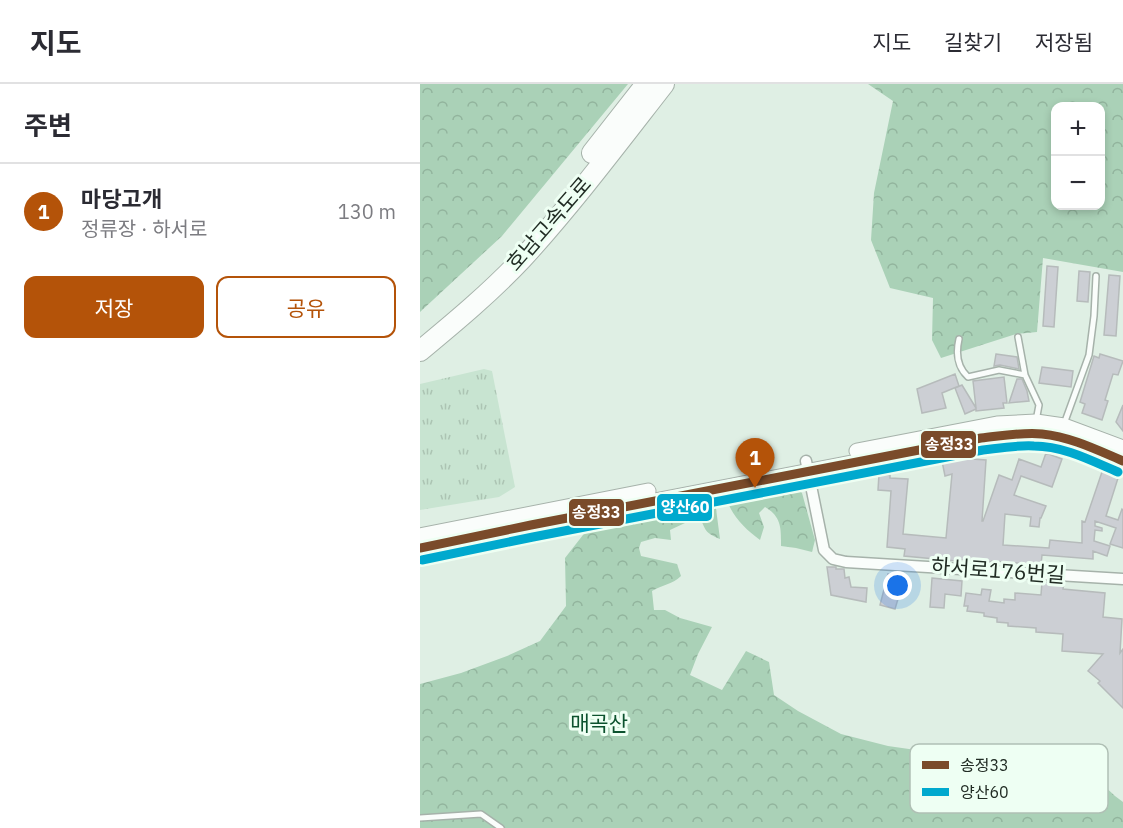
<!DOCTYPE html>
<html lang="ko">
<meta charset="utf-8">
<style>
body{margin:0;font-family:"IBM Plex Sans","Noto Sans KR",sans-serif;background:#f7f7f7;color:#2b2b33}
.controls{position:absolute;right:18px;top:18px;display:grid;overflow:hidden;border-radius:12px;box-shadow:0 3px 9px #0003}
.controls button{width:54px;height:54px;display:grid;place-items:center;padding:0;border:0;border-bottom:2px solid #e1e1e2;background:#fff;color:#2b2b33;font:30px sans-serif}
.you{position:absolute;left:478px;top:502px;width:21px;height:21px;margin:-15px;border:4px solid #fff;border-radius:50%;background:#1a73e8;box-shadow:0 0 0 9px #1a73e833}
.badge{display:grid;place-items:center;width:39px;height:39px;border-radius:50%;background:#b45309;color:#fff;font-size:20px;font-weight:700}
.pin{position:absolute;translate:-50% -50px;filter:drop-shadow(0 2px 3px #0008)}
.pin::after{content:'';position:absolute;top:32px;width:21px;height:18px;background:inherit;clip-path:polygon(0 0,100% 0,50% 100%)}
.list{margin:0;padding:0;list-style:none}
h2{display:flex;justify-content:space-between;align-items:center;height:78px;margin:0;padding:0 24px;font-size:26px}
h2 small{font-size:20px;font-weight:400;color:#7c7c81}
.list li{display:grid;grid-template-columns:39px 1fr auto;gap:18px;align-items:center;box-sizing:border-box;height:96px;padding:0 24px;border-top:2px solid #e1e1e2}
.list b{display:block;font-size:22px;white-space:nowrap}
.list p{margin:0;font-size:20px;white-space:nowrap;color:#7c7c81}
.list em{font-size:20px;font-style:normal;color:#7c7c81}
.actions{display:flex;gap:12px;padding:18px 24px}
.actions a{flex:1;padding:14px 0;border:2px solid #b45309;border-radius:12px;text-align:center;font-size:21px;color:#b45309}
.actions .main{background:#b45309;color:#fff}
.map{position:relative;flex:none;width:703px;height:744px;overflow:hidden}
header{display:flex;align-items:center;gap:36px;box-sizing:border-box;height:84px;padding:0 30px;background:#fff;border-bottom:2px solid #e1e1e2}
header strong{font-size:28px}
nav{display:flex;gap:33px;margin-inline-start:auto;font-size:21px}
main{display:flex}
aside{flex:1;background:#fff}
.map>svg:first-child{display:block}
</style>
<header>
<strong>지도</strong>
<nav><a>지도</a><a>길찾기</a><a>저장됨</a></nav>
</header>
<main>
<aside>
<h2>주변<small></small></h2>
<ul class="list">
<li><span class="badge">1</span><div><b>마당고개</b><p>정류장 · 하서로</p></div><em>130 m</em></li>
</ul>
<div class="actions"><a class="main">저장</a><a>공유</a></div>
</aside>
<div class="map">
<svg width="703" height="744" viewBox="0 0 703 744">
<defs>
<pattern id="forest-crowns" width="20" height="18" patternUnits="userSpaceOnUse" patternTransform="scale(1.5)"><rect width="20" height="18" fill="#aad1b7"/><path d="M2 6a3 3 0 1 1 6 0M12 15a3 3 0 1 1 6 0" fill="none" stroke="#92b49d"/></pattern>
<pattern id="park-tufts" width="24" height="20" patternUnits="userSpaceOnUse" patternTransform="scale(1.5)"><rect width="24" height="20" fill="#c8e4d1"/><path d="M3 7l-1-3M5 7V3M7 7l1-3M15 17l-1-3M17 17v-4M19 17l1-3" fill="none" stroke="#acc4b3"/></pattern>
</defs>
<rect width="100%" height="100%" fill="#dfefe4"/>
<path fill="url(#forest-crowns)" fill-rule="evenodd" d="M0 0H208L82 152 0 228Z
M448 0H703V188L623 174 617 248 596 250 521 274 512 256 513 214 470 204 451 156 454 109 473 17ZM636 22H680V122H636Z
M375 402 382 409 395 456 392 468 376 464 361 462C361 445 362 433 345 423L339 429 344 443 340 456C325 445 312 432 306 414Z
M295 417 300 455C285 449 285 446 280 432L250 446 251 456 235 454 221 458 219 464 221 472 257 480 261 492C253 500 242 501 232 507L234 526H245L260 534 292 543 278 570 270 591 302 606 326 567 349 578 354 611 378 627 421 650 468 662 545 673 640 720 657 707 679 697 695 712 703 718V744H0V600L41 589 87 572 120 557 146 522 145 474 170 442 236 427Z"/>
<path fill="url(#park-tufts)" d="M64 285 72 287 95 403 79 413 0 426V300Z"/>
<path fill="#cccfd4" stroke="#b6bbbb" stroke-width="1.5" d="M627 182 638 183 634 243 623 242Z
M659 187 670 188 668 218 657 217Z
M689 191 700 192 696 252 684 251Z
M576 270 597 273 599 285 580 281 574 282Z
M680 270 703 277 698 291 693 290 685 316 688 317 682 336 662 329 665 320 660 318 674 272 679 274Z
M622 283 653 287 651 303 619 299Z
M535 290 539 302 522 309 526 324 502 329 497 305Z
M584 293 587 319H583L584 324 556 327V325L545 330 535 304 542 301 556 324 553 297Z
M597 295H602L607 307 609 317 589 319Z
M703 321V347L696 338Z
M626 369 642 375 632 403 601 392 594 411 626 422 621 434H620L619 443 610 442 611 433 585 430 583 461 629 464 630 456 662 459V437L665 438 683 385 699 391 686 432 698 436 702 425 703 426V464L690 460 696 444 675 437V442L682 444V447L675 446 674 457 690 462 687 472 673 467V475L622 471 621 481 572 477V478L536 475V477L484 472 485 465 467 463 471 407 458 406 459 390 470 391V394L488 395 483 450 526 454 532 390 525 392 522 377 538 374 566 376 562 437H563L579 391 592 396 599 375 621 383Z
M407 483H416V485H424L425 494 429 493 431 503 447 504 446 518 411 511Z
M468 490 480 494 479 497 483 498 475 525 460 521Z
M512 494 542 497 541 512 525 510 524 524 510 523Z
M622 498 644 499 643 505 685 509 683 533 702 535 700 569 703 565V624L678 599 680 597 668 587 683 570 642 567 643 550 616 548V544L588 542V539L577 538V534L564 532V529L547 527 548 522H544L546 509 561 511 562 505 571 506 569 517 584 519V515L595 516V509L621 511Z"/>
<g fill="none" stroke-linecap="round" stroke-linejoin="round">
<defs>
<path id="service" d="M598 253 605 291 619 321 616 337
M539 255C536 268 537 283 548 293L579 286 605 291
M644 340 669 271 674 232 676 192
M0 734 61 730 81 744"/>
<path id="minor" d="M386 377 404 466 413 475 426 478 703 495"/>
<path id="secondary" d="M437 367 577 340 616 338 644 342 703 364
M0 452 228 407
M0 464 111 441 561 354C581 352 602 348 622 350 650 353 677 366 703 377"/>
<path id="motorway" d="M172 69 226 0
M0 267C35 238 71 208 102 175 153 119 198 59 244 0"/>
</defs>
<use href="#service" stroke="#a6b2aa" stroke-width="8"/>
<use href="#minor" stroke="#a6b2aa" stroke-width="13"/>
<use href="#secondary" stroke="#a6b2aa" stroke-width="17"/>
<use href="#motorway" stroke="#a6b2aa" stroke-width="22"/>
<use href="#service" stroke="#fafdfb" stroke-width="5"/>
<use href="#minor" stroke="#fafdfb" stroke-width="10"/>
<use href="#secondary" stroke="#fafdfb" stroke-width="15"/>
<use href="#motorway" stroke="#fafdfb" stroke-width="20"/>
<defs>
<path id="bus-1" d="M0 464 111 441 561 354C581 352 602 348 622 350 651 353 677 366 703 377"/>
<path id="bus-2" d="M2 476 113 453 563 366C580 364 597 361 614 362 644 362 672 377 698 388"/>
</defs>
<use href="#bus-1" stroke="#eefff3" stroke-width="14"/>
<use href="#bus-2" stroke="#eefff3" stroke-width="14"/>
<use href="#bus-1" stroke="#7a4b2a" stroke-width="9"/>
<use href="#bus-2" stroke="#00a9ce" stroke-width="9"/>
</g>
<g text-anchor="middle" stroke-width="6" stroke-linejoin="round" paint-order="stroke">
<g font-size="21" fill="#212c24" stroke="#eefff3">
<text transform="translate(129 140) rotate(-49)" y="7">호남고속도로</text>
<text transform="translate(578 487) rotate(4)" y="7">하서로176번길</text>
</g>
<g font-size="21" fill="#0c522e" stroke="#eefff3">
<text x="179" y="647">매곡산</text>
</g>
</g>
<rect x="490" y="660" width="198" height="69" rx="9" fill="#eefff3" stroke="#b0c0b5" stroke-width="1.5"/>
<rect x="502" y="677" width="27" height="8" fill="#7a4b2a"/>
<rect x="502" y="704" width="27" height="8" fill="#00a9ce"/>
<g font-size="16" fill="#212c24">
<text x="540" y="687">송정33</text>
<text x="540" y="714">양산60</text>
</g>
<g stroke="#eefff3" stroke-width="2">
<rect x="500" y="346" width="57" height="29" rx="6" fill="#7a4b2a"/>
<rect x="236" y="409" width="57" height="29" rx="6" fill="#00a9ce"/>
<rect x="148" y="414" width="57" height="29" rx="6" fill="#7a4b2a"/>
</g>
<g font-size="16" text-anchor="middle" font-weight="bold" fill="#fff">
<text x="529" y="366">송정33</text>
<text x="265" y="429">양산60</text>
<text x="176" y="434">송정33</text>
</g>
</svg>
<div class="controls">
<button>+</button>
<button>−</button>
</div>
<div class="you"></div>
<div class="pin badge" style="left:335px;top:404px">1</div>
</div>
</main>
